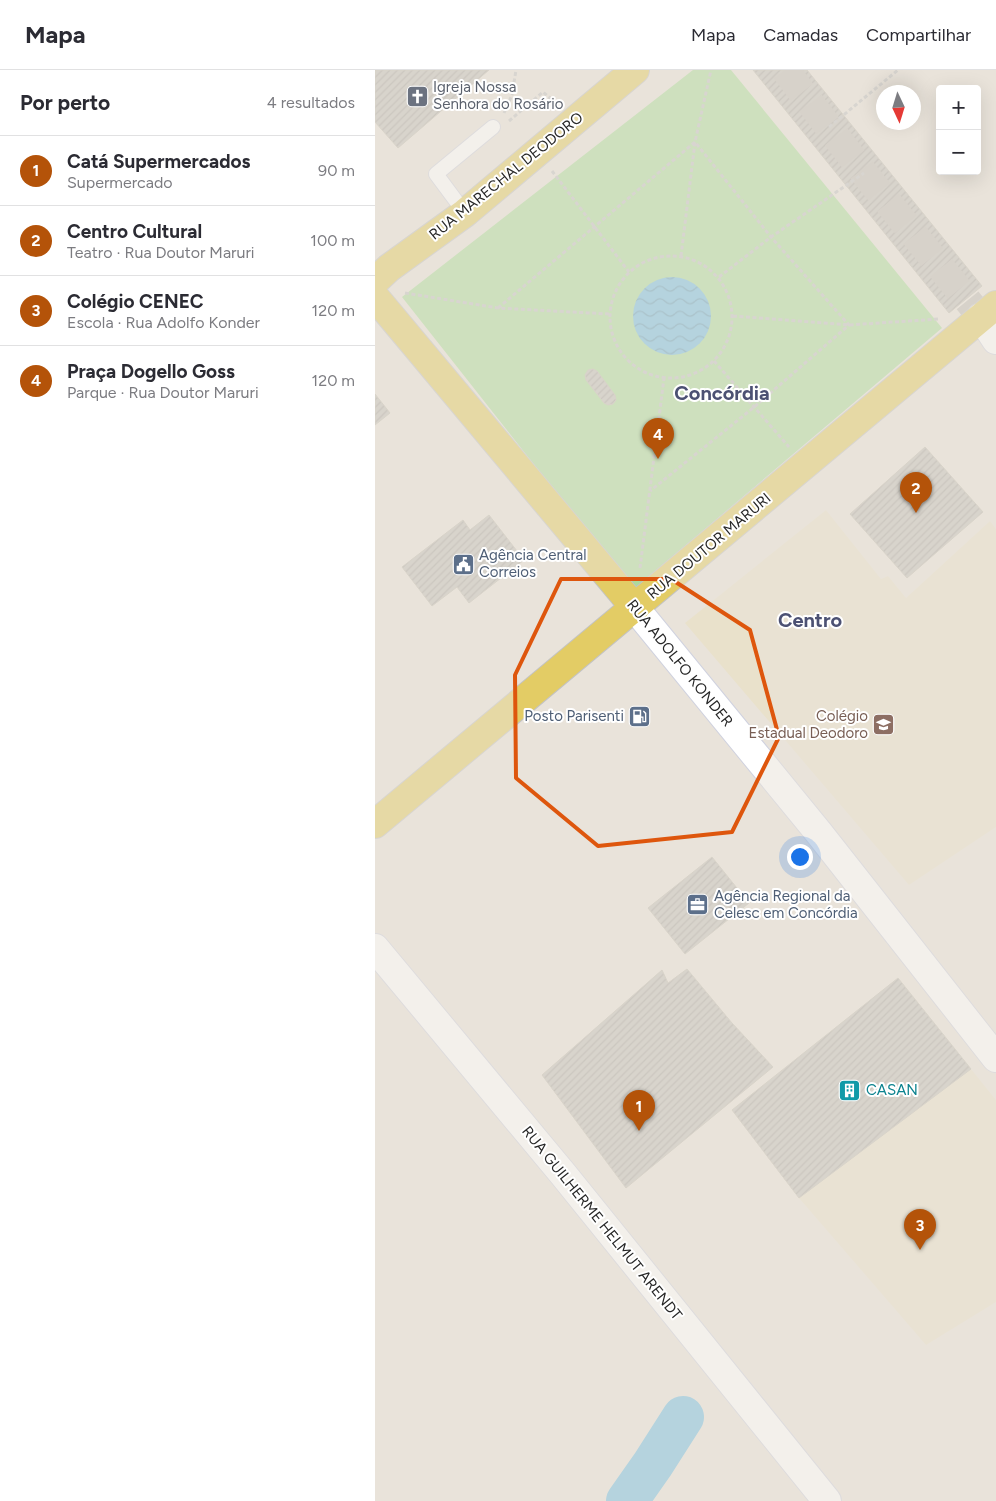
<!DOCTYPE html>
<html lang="pt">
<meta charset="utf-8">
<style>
body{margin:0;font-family:Figtree,sans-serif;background:#f7f7f7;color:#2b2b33}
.controls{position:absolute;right:15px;top:15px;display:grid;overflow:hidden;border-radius:5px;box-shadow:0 5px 20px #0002}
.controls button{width:45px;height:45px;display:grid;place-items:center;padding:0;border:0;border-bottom:1px solid #e1e1e2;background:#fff;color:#2b2b33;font:25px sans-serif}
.compass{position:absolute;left:501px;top:15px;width:45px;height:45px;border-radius:50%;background:#fff;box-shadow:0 5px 20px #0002;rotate:176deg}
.you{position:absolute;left:424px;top:786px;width:18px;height:18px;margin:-12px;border:4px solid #fff;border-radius:50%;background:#1a73e8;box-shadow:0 0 0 8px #1a73e833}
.badge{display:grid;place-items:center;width:32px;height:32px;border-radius:50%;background:#b45309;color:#fff;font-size:16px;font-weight:700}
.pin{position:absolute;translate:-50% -41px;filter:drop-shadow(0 1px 2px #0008)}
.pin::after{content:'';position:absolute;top:26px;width:18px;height:15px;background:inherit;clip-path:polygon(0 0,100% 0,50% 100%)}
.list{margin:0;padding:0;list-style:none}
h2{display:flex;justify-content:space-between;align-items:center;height:65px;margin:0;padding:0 20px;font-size:21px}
h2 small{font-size:16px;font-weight:400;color:#7c7c81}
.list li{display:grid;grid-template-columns:32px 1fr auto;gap:15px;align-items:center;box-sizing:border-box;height:70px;padding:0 20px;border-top:1px solid #e1e1e2}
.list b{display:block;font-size:19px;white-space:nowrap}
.list p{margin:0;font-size:16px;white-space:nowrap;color:#7c7c81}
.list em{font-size:16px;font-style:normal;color:#7c7c81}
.map{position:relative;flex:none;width:621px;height:1431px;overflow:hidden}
header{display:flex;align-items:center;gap:30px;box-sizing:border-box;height:70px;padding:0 25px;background:#fff;border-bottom:1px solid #e1e1e2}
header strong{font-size:24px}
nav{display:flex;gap:28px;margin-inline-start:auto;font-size:18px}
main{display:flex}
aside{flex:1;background:#fff}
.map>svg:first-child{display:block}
</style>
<header>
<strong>Mapa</strong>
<nav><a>Mapa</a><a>Camadas</a><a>Compartilhar</a></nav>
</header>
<main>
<aside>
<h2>Por perto<small>4 resultados</small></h2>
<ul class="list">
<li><span class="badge">1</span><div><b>Catá Supermercados</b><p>Supermercado</p></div><em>90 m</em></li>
<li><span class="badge">2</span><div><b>Centro Cultural</b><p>Teatro · Rua Doutor Maruri</p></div><em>100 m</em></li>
<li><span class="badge">3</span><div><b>Colégio CENEC</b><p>Escola · Rua Adolfo Konder</p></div><em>120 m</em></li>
<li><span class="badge">4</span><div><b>Praça Dogello Goss</b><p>Parque · Rua Doutor Maruri</p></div><em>120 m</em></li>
</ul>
</aside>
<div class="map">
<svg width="621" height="1431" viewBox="0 0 621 1431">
<defs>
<pattern id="water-waves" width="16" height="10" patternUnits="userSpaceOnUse" patternTransform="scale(1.25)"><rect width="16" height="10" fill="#75bfe2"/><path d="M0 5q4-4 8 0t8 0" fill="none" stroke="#609bb7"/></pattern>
<pattern id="building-hatch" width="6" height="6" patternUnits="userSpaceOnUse" patternTransform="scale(1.25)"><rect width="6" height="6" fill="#c4c0ba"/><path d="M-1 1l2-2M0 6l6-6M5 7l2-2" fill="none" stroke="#a8a5a0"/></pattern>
</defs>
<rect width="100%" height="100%" fill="#e9e3da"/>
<path fill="#e9e1cb" d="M451 440 506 509 513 506 531 528 615 451 621 459V757L534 815 310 553Z
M596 999 621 1030V1232L551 1275 424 1128Z"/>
<path fill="#addb9b" d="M318 0H356L567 258 258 520 27 227Z"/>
<path fill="url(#water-waves)" d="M258 246a39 39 0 1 1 78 0a39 39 0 1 1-78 0Z"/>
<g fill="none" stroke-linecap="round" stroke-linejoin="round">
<path stroke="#75bfe2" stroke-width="42" d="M252 1431 278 1394 308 1347"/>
</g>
<path fill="url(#building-hatch)" stroke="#c4bfb4" d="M0 0H114L23 78 0 52Z
M378 0H432L607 216 574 243Z
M218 299 222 301 240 325 241 330 238 334 233 335 229 333 211 310 210 305 213 300Z
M0 324 15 343 0 355Z
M550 377 608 442 532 508 475 444Z
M114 445 149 490 94 533 82 517 57 536 27 497 88 450 95 460Z
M337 787 374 833 310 884 273 838Z
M312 899 357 953 398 997 251 1118 167 1005 287 900 293 913Z
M523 908 596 999 424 1128 357 1040Z"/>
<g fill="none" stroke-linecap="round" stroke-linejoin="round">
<path stroke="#c2bdb6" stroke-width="28" stroke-dasharray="28 14" stroke-linecap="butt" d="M410 0 489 103 606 247"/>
<defs>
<path id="service" d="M90 143 61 104 118 57"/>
<path id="minor" d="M606 247 621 270
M260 538 444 763 621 988
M0 878 188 1104 452 1431"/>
<path id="primary" d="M0 211 14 198 90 143 260 0
M0 227 260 538
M0 754 621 235"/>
</defs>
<use href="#service" stroke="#d0d2df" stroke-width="16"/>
<use href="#minor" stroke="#d0d2df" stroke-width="30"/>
<use href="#primary" stroke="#c3c3c3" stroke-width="30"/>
<path stroke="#c3c3c3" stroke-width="3" stroke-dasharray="4 2.5" stroke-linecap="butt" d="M129 43 137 25 141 0
M134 51 168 22 182 34
M454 57 523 0
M177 101 254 202
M235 247a61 61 0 1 1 122 0a61 61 0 1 1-122 0Z
M306 186 320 72 336 0
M344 207 396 167 489 103
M30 223 123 238 234 244
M123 238 320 72 396 167 474 255 378 338 275 421
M358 246 474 255 564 249
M339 291 414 377
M265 498 289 308"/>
<use href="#service" stroke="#fff" stroke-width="14"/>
<use href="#minor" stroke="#fff" stroke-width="28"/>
<use href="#primary" stroke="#e3cc65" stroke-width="28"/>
</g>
<path d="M0 0H621V1431H0ZM186 509H296L375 560 404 667 357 762 223 776 141 708 140 605Z" fill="#e9e3da" fill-opacity=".55" fill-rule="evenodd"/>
<path fill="none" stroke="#de560d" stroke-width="4" stroke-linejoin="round" d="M186 509H296L375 560 404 667 357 762 223 776 141 708 140 605Z"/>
<defs>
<symbol id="church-square" viewBox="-11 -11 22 22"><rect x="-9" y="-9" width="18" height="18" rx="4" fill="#6b7280" stroke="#fff"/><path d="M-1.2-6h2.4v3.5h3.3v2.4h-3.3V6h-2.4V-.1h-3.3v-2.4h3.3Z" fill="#fff"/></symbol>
<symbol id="civic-square" viewBox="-11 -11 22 22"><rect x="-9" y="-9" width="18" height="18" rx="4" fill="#5c6f8a" stroke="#fff"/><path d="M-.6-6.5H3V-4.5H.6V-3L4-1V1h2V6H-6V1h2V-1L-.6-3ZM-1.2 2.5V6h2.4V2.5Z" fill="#fff"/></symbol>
<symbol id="fuel-square" viewBox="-11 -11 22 22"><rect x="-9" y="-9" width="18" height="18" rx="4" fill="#5c6f8a" stroke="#fff"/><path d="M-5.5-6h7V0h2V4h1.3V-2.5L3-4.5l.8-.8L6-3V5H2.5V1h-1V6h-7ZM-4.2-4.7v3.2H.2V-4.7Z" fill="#fff"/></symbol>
<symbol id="school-square" viewBox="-11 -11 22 22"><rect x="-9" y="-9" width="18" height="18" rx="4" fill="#8d6e63" stroke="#fff"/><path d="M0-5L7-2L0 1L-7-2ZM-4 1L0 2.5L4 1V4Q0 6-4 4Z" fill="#fff"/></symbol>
<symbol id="office-square" viewBox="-11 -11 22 22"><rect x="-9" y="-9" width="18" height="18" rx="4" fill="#5c6f8a" stroke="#fff"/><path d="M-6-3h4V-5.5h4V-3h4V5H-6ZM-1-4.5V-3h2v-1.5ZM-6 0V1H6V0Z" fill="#fff"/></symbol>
<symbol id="building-square" viewBox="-11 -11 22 22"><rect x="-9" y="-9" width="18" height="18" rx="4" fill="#0f9aa8" stroke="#fff"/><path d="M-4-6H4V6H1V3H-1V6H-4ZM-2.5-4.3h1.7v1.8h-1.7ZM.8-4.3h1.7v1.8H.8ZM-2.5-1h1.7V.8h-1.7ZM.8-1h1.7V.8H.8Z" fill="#fff"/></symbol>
</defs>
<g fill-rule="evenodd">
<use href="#church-square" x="30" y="14" width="25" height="25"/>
<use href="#civic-square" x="76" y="482" width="25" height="25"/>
<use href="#fuel-square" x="252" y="634" width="25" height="25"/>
<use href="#school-square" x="496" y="642" width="25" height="25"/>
<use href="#office-square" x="310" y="822" width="25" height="25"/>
<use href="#building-square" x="462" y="1008" width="25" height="25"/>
</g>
<g text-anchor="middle" stroke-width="4" stroke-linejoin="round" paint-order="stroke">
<g font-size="15" fill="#5b616d" stroke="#fff" text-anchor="start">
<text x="58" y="22">Igreja Nossa<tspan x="58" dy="17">Senhora do Rosário</tspan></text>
</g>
<g font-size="15" fill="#272727" stroke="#fff">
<text transform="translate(131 106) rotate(-39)" y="5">RUA MARECHAL DEODORO</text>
<text transform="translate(334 476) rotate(-40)" y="5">RUA DOUTOR MARURI</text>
<text transform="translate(305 593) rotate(51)" y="5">RUA ADOLFO KONDER</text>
<text transform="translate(227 1153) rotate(51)" y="5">RUA GUILHERME HELMUT ARENDT</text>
</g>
<g font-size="15" fill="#4e5e75" stroke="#fff" text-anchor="start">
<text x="104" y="490">Agência Central<tspan x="104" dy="17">Correios</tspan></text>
<text x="249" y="651" text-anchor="end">Posto Parisenti</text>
<text x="339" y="831">Agência Regional da<tspan x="339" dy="17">Celesc em Concórdia</tspan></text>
</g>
<g font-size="15" fill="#785e54" stroke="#fff" text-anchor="end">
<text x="493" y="651">Colégio<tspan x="493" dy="17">Estadual Deodoro</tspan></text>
</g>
<g font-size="15" fill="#0d838f" stroke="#fff" text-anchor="start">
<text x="491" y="1025">CASAN</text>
</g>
<g font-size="20" font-weight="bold" fill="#4c5173" stroke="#fff">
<text x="347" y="330">Concórdia</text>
<text x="435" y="557">Centro</text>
</g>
</g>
</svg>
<div class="controls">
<button>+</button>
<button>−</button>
</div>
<svg class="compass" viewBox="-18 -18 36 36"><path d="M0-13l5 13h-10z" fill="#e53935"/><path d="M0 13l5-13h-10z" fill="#7c7c81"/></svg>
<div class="you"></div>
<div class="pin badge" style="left:264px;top:1061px">1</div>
<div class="pin badge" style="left:541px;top:443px">2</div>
<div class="pin badge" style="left:545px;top:1180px">3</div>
<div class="pin badge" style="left:283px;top:389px">4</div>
</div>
</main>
